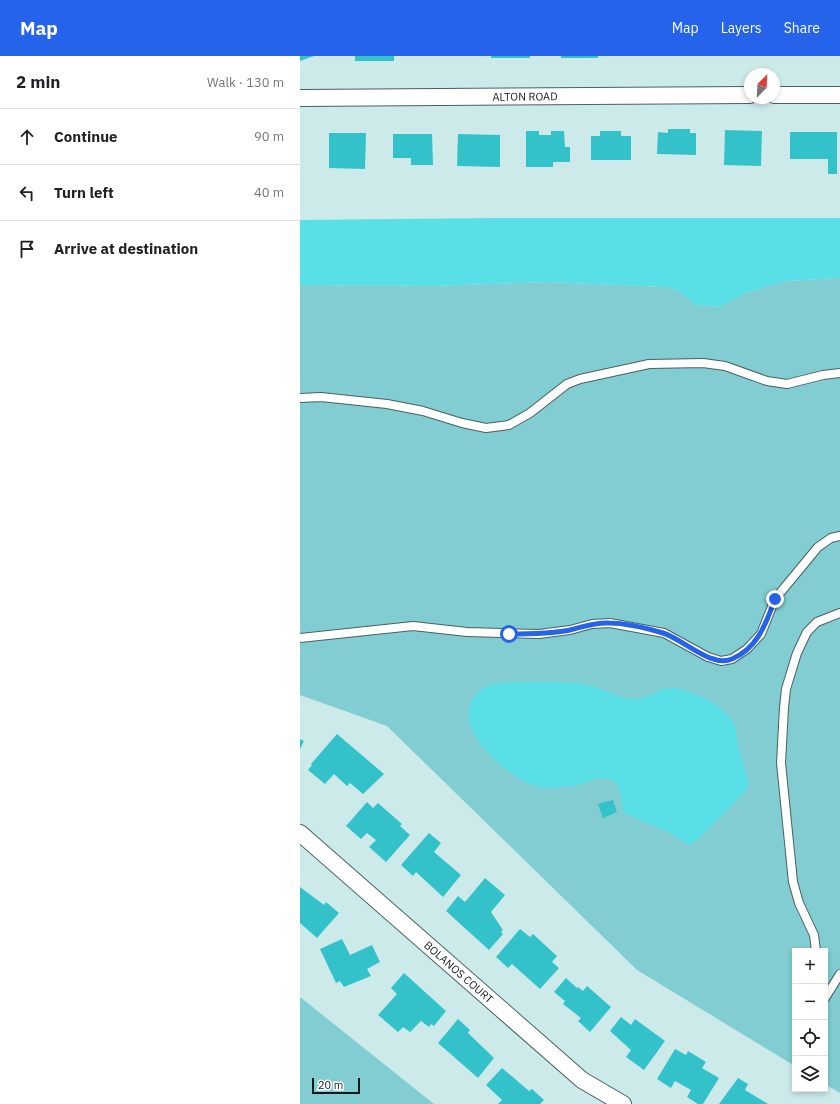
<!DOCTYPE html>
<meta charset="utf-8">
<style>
body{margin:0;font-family:"IBM Plex Sans",sans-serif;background:#f6f6f6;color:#202124}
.controls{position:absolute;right:12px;bottom:12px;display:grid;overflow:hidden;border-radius:0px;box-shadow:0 2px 6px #0003}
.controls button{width:36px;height:36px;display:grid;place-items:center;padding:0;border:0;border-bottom:1px solid #e0e0e0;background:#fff;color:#202124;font:20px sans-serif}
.compass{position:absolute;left:444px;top:12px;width:36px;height:36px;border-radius:50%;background:#fff;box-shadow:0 2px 6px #0003;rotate:24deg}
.scale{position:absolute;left:12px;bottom:10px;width:48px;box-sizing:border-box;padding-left:4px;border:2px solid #101b1b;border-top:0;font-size:11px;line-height:14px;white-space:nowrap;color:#101b1b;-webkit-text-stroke:3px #fff;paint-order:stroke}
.stop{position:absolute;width:12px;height:12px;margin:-9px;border:3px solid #2563eb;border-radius:50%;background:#fff}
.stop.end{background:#2563eb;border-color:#fff;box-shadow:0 1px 4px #0008}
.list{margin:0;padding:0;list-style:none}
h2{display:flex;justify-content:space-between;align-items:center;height:52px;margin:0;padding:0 16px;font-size:17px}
h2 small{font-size:13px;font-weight:400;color:#757577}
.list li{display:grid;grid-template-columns:26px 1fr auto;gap:12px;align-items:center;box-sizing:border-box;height:56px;padding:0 16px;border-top:1px solid #e0e0e0}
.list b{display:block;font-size:15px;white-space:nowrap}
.list em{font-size:13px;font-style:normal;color:#757577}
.icon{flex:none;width:22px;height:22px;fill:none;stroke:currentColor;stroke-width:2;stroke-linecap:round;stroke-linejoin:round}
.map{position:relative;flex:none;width:540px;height:1048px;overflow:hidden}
header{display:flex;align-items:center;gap:24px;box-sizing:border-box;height:56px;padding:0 20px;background:#2563eb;color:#fff}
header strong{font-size:19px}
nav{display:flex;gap:22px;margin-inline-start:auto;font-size:14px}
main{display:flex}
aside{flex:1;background:#fff}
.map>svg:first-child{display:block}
</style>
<header>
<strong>Map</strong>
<nav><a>Map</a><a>Layers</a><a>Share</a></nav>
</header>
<main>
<aside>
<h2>2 min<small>Walk · 130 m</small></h2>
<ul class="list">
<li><svg class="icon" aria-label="ahead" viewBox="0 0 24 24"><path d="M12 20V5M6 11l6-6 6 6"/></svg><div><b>Continue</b></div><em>90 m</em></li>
<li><svg class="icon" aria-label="left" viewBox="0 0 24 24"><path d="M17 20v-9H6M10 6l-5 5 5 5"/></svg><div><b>Turn left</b></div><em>40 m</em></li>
<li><svg class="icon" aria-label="arrive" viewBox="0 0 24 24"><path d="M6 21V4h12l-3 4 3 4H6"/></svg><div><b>Arrive at destination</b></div></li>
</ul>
</aside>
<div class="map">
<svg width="540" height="1048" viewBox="0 0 540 1048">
<rect width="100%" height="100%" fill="#cdeaeb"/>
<path fill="#81cdd1" d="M540 222V1037L525 1028V895H495V1010L337 914 87 670 0 639V229L138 230 247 226 363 231 379 235 396 249 420 251 443 238 486 225Z
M0 941 134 1048H0Z"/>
<path fill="#59e0e6" d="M194 162H540V222L486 225 443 238 420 251 396 249 379 235 363 231 247 226 138 230 0 229V164Z
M232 626C250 626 269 625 287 629 301 631 313 640 327 642 348 647 357 632 370 632 391 633 426 650 434 668 438 677 436 686 439 695 443 708 451 722 446 735L393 788H387L372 778 324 757C321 747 323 730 312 724 300 718 285 728 274 730 263 731 251 733 240 731 215 726 180 694 171 671 165 656 170 643 182 633 192 625 219 626 232 626Z"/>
<path fill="#33c2c9" d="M0 0H14L0 5Z
M55 0H94V5H55Z
M191 0H230V2H191Z
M261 0H298V2H261Z
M368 73H390V77H396V99L357 98 358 76 368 77Z
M425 74 462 75 461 110 424 109Z
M226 75H239V79H251V75H264L265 91H270V106H253V111H226Z
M300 75H321V80H331V104H291V80H300Z
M490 76H537V118H528V103H490Z
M29 77H66L65 113 29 112Z
M93 78H132L133 109H111V102H93Z
M158 78 200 79V111L157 110Z
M37 678 84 718 63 738 50 727 47 730 34 718 25 728 8 714 12 709 11 708Z
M0 683 4 685 0 693Z
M313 744 317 756 303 762 298 748Z
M67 746 73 752 78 747 102 768 100 770 110 779 86 806 69 791 76 784 67 777 61 783 46 770Z
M129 777 141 787 134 796 161 819 143 841 116 816 113 820 101 809Z
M185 822 205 839 191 856 203 874 201 876 203 878 189 894 146 855 158 840 165 846Z
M0 831 24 849 26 846 39 857 17 882 0 867Z
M220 873 230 881 233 878 257 900 252 906 259 912 240 933 212 908 208 912 196 901Z
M42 883 50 899 72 889 80 906 67 913 71 920 44 931 40 925 36 927 20 893Z
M104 917 146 955 134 970 131 968 129 971 121 965 110 976 103 971 98 976 78 959 97 938 91 932Z
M266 922 277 932 278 931 283 935 287 930 311 951 290 976 278 965 281 962 263 948 265 945 254 936Z
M321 961 331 969 335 963 365 985 344 1014 326 1001 331 994 310 975Z
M158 963 170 974 168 977 194 1002 178 1022 138 987Z
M375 993 386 999 388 995 406 1006 402 1012 419 1022 403 1048H398L387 1041 391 1034 375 1025 371 1032 357 1023Z
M202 1012 229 1035 232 1033 244 1044 240 1048H198L202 1044 186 1029Z
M438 1022 448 1028 445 1034 468 1048H419Z"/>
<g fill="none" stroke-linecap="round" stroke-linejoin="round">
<defs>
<path id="lane" d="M0 342 21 341 87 348 123 355 162 367 186 372 209 369 230 357 267 328 280 323 349 308 403 307 425 310 467 325 487 328 523 319 540 317
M0 582 113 570 167 576 239 578 270 574 292 568 310 567 364 577 408 601 421 605 432 603 447 593 461 578 475 543 518 491 531 482 540 480
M516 895 514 879 499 847 493 826 481 707 484 652 486 633 497 597 507 576 517 566 540 557
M525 942 540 918"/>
<g id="street">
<path d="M474 39H540"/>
<path id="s1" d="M0 42 450 39"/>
<path id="s2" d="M0 777 282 1024 323 1048"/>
</g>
</defs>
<use href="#lane" stroke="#486162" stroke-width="10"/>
<use href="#street" stroke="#486162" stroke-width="18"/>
<use href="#lane" stroke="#fff" stroke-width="8"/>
<use href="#street" stroke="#fff" stroke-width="16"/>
</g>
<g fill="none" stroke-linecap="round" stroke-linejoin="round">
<path stroke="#2563eb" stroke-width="5" d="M209 578C229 578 250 578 270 574 283 571 295 566 309 567 326 567 346 572 363 577 383 583 411 612 432 603 458 592 466 567 475 543"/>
</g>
<g text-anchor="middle" stroke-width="4" stroke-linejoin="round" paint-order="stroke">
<g font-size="11" fill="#101b1b" stroke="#fff">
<text dy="4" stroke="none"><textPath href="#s1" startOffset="225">ALTON ROAD</textPath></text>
<text dy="4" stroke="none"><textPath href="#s2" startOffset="211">BOLANOS COURT</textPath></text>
</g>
</g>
</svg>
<div class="controls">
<button>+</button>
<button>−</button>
<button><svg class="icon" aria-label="locate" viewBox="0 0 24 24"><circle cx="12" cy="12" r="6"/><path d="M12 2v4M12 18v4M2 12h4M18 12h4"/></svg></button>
<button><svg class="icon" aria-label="layers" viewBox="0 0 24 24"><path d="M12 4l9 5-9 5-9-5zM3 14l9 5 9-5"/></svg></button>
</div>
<svg class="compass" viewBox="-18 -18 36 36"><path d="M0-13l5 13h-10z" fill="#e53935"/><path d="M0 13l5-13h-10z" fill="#757577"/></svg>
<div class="scale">20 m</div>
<div class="stop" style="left:209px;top:578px"></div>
<div class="stop end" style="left:475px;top:543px"></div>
</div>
</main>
